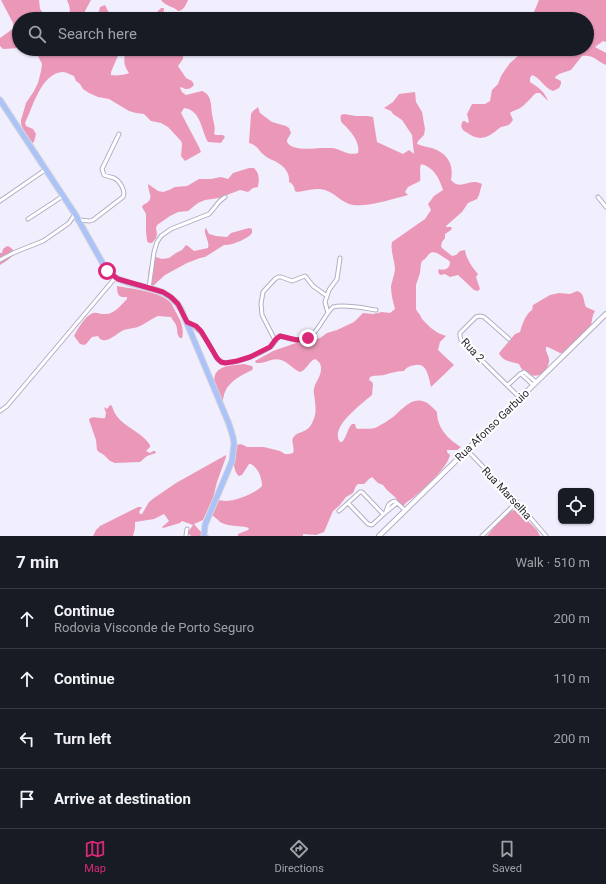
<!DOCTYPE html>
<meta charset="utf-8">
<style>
body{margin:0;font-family:Roboto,sans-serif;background:#242831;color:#f1f3f6}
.controls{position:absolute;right:12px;bottom:12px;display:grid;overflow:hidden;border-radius:6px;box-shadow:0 1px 3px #0004}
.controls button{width:36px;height:36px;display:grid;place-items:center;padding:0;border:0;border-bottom:1px solid #363941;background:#171b24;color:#f1f3f6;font:20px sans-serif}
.stop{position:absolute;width:12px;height:12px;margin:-9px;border:3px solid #db2777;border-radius:50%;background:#fff}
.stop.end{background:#db2777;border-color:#fff;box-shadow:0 1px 4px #0008}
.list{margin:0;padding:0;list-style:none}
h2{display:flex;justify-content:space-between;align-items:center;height:52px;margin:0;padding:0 16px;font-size:17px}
h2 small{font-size:13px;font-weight:400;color:#9ea1a6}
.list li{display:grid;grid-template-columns:26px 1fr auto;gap:12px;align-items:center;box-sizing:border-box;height:60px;padding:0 16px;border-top:1px solid #363941}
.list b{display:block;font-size:15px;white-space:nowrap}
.list p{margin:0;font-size:13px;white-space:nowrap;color:#9ea1a6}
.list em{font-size:13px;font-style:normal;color:#9ea1a6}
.icon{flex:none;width:22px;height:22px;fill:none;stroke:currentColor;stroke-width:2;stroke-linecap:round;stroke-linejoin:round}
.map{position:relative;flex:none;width:606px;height:536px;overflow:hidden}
.search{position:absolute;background:#171b24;box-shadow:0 1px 3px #0004;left:12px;right:12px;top:12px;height:44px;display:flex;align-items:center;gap:10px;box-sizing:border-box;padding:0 14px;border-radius:22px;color:#9ea1a6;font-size:15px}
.sheet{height:292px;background:#171b24}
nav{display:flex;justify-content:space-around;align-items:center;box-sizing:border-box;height:56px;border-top:1px solid #363941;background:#171b24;font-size:11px;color:#9ea1a6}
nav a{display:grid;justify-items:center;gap:2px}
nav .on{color:#db2777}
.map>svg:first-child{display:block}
</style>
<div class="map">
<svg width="606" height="536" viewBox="0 0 606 536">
<rect width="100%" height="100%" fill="#f1eefe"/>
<path fill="#eb98b8" d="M1 0H39L40 9 48 19H19V48L3 49 0 46V38L14 28 13 23Z
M67 0H91L84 13 85 19H66C72 13 70 7 67 0Z
M161 0H188C186 5 183 11 178 11 173 6 165 6 161 0Z
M539 0H606V42L603 41 595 47 606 53V65C594 60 595 55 582 56L571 70 559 74 555 77V78L561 81V84L559 88 553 91C544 88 540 77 532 75L530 78V82C538 87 545 92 548 101L540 93H536C532 96 530 100 526 103 522 108 516 110 511 112L510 113 513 120 510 124C507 126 504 126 501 127 499 128 497 130 496 131 484 140 477 140 466 132 461 129 460 126 463 121H465L467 123 469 122 467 114 472 104H485L490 101 492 90 498 84 501 76 505 70 510 63 519 55 523 49H587V19H531Z
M105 5 112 19H97L100 7Z
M161 8H164L163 19H150Z
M25 49H118L120 51 111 72V75C114 76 125 75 129 73 123 65 123 58 127 49H187L183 50V59L178 66 186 78 192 81 194 85C190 90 186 90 181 87L180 88 182 92 186 95 202 91C212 95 211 105 212 114 213 121 216 127 214 134L216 135H223L225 137 221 143 208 142C201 130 201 110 184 108L181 113 199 147 201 152 185 161 181 156 182 144 181 141 168 127 161 123 151 121 144 114 136 113 129 111 109 99 98 97 89 93 83 89 80 84 76 81 74 76C71 75 66 72 63 72 41 73 33 107 25 123L26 126 33 129 36 134 34 142 32 143 23 129 21 124V120L26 103 34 91 38 83 41 71 42 64 37 54 33 51Z
M415 92 416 102 422 112 425 129 424 135 418 141 417 144C422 146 427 147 432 148 448 154 454 164 451 180 461 192 468 177 482 184L479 195 477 199 468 203 462 212 446 226V227H451L452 228 451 230 445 234V238L442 242 441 246 442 248 452 256 456 255 460 251 465 250C466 259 473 268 478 274L476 277 480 289 478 291 474 290 458 275 450 277 445 274 440 275 438 272 439 269C444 271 450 269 450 262L448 260 437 253 432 252 429 254 425 259 422 261 421 264 420 273 416 285V309L417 311 420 315 422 319 431 328 438 333 446 336 440 342 438 350 454 365 431 387C429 378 427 363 416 365 410 366 408 366 404 371 397 371 391 373 384 375 379 376 374 375 370 377L369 380 372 382 373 384 372 395C362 404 329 427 340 442H342C347 437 347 429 352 424H355L356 428 358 429C364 428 371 430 377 427 382 424 388 421 393 417 401 411 410 398 422 401 428 402 433 408 437 412 437 428 448 439 461 447L457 450H447V452L450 455C447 468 425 488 415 496 411 500 406 501 403 507H401L396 498 387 490 383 485 378 483 372 477 369 479 364 484H358L356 486 353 493 346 497 339 506 333 511 324 532 316 535 303 534V536H238V534L248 530 249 528C240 525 230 527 222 523 218 521 216 517 211 515L217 500C220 500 223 501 226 501 235 501 256 493 262 486 262 477 258 468 251 464H249L242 475 239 476C231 469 234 453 237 445 241 443 244 445 247 447H264L280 451 285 454H289L293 453C295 448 291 441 293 438 298 430 307 434 312 423 316 416 316 409 315 402 315 397 313 393 314 389 315 382 321 377 321 369 321 364 320 362 315 359 308 362 307 370 300 372 293 369 288 362 281 360 273 357 265 364 256 363L255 361 273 351 293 344 308 339H316L320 338 327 333 337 330 354 322 363 313 373 314 382 312 390 313 395 309C393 302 391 294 391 286 392 281 394 276 395 270 395 261 390 251 392 242L425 219 431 210 428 204 434 196 443 190C439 178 434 167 421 164 419 170 421 175 420 181L408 187 405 192 408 195C393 199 368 207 353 205 342 203 335 193 325 190 314 187 307 191 297 192L295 191C294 186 293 184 289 182 290 174 285 167 278 163 274 160 268 159 264 155 258 150 257 145 249 143L251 114 253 111 258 107 260 113 272 122 286 126 289 128 291 133 287 140V142C293 152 313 148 323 148 326 148 330 148 333 148 342 150 349 156 358 153 360 145 354 135 348 129 344 123 339 124 341 115L344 114 356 116H367L373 117 377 142 403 154 409 150 414 154 412 135 402 120 393 114 391 111 384 108 393 102 399 94Z
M249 168H254C260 174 259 179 258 187L253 188 248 192 240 190 219 198 205 200 198 203 188 211 178 212 170 216 157 225 156 228 157 234 156 238 152 243H149L147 241 146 231V214L142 207 143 205C156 199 148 194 148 184L158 191 163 192 169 190 175 187 187 186 199 179H211L221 177 228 179 233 173Z
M206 228 209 234 216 236 227 237 231 233 249 228 252 229V233C248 239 230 246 224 245L205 257 200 258 187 263 165 275 153 286 151 287 150 286C147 277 148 262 156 257L162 259 169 258 176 253 182 250 186 245 188 246 194 251 208 248C210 242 204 235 205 229Z
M7 246 10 247 14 251C13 258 6 261 0 265V253H2L3 249Z
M117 286C132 289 160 291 171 303 174 308 177 314 180 320 182 325 184 332 182 338H180C176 334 178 330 176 325 175 322 172 320 171 317L158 316C151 319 145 324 138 327 133 329 127 328 122 331 116 334 103 347 98 336L92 337 86 344 84 345 80 344 74 336 75 334C79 327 84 318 91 314 96 311 99 314 104 314 114 315 121 305 127 299V297C118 298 117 294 117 286Z
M577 291C585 293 583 301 586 307L595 311C591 317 593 323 589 329L564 353H560L548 347H546C545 353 550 356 549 362 545 381 525 379 519 364 511 361 503 362 499 353L515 334 520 332C522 325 525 315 532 310L533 305 550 295 559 293 570 294Z
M244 364 252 366 253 368 252 370C242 375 229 381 225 392 223 396 224 400 221 404 216 394 208 374 222 368 228 365 237 365 244 364Z
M110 405 112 406C117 426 140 429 150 445V447L146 451 150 453 153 451H155L156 453 147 456 140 462 115 463 110 461 104 455 99 452 97 450 96 440 89 420 90 418C95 416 100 419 105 418L106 413 104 407 107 409Z
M226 455V457L217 482 213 498 203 520 194 524C199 530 202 534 210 536H191L189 534V531L193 525 182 521 180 523 163 528 162 527 169 521 164 514 154 519 135 522V528L133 536H93L96 530 100 526 138 507H142L139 512 140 514H142L149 502 154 498 176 483Z
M514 510 520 513 537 530 540 536H487C494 528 504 513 514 510Z"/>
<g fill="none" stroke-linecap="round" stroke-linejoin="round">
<defs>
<path id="minor" d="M598 197 606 207
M0 201 45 170
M28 219 63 196
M79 220 90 221 93 220 123 197C126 191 120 181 114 178 110 177 107 176 104 175L102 169 119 134
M0 260 13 253 43 241 49 237 69 223 75 214
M149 288 154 252 157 242 161 236 171 229 209 214C215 208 218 201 225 197
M328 313 325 302 329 290 337 279 340 258
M187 322C202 330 204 336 213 351 215 355 216 359 220 361 229 368 261 353 269 348 274 345 275 339 280 336 286 337 292 341 298 340 318 339 321 318 333 307 345 304 363 308 376 310
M509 339 484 317 480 316 476 317 460 333V336L461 340 517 395
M275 340 262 315 261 304 263 292 275 279 278 277H281L292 281 305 276 306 277 313 286 327 296
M521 374 533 385
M508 385 520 374 524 372 536 382
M0 411 7 406 115 278
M467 450 517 502 546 536
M348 503 368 524 372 525 386 512 397 503
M339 511 360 492H362L383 514
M386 512C387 506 389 502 395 501L405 510
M186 536 187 529
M482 536 517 502"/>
<path id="tertiary" d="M379 536 606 314"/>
<path id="primary" d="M0 100 75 214 107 271C128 292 163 280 181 309L229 424 233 437 234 444 232 461 205 525 204 536"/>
</defs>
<use href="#minor" stroke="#b2adc5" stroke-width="5"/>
<use href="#tertiary" stroke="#b2adc5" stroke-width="6"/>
<use href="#primary" stroke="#d5d4d6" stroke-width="7"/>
<use href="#minor" stroke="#fff" stroke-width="3"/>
<use href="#tertiary" stroke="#fff" stroke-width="4"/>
<use href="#primary" stroke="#abc3f8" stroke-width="5"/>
</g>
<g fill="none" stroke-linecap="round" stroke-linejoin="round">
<path stroke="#db2777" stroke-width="5" d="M107 271 118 279 163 292 171 297 178 304 187 322 196 326 201 331 217 358 221 362 225 363 237 361 250 357 270 347 276 339 280 336 297 340 308 338"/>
</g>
<g text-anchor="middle" stroke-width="4" stroke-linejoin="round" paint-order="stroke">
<g font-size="11" fill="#2b2932" stroke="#fff">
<text transform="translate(473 350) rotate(47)" y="4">Rua 2</text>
<text transform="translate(492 425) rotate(-44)" y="4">Rua Afonso Garbuio</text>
<text transform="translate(507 493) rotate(47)" y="4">Rua Marselha</text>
</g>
</g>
</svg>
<div class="controls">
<button><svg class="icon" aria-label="locate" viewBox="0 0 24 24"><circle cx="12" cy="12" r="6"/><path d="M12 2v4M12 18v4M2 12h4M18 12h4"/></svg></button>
</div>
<div class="stop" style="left:107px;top:271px"></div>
<div class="stop end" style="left:308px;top:338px"></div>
<div class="search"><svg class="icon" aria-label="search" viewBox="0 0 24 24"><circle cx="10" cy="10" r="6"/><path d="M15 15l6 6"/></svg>Search here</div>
</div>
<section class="sheet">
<h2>7 min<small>Walk · 510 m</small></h2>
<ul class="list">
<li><svg class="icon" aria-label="ahead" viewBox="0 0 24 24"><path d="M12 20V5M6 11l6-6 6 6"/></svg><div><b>Continue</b><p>Rodovia Visconde de Porto Seguro</p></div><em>200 m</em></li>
<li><svg class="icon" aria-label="ahead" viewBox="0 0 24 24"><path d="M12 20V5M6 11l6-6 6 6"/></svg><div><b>Continue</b></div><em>110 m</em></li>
<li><svg class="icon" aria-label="left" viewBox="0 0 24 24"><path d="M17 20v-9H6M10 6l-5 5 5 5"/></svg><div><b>Turn left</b></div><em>200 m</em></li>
<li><svg class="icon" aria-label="arrive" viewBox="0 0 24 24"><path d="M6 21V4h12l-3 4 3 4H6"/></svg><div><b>Arrive at destination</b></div></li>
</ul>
</section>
<nav>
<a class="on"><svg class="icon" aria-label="map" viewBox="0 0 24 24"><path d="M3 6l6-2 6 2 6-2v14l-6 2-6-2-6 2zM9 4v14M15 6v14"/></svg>Map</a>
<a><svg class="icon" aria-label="directions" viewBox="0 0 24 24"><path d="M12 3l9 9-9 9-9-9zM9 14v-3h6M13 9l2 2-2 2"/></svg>Directions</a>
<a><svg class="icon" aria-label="saved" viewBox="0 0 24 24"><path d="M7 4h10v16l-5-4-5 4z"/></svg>Saved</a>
</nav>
